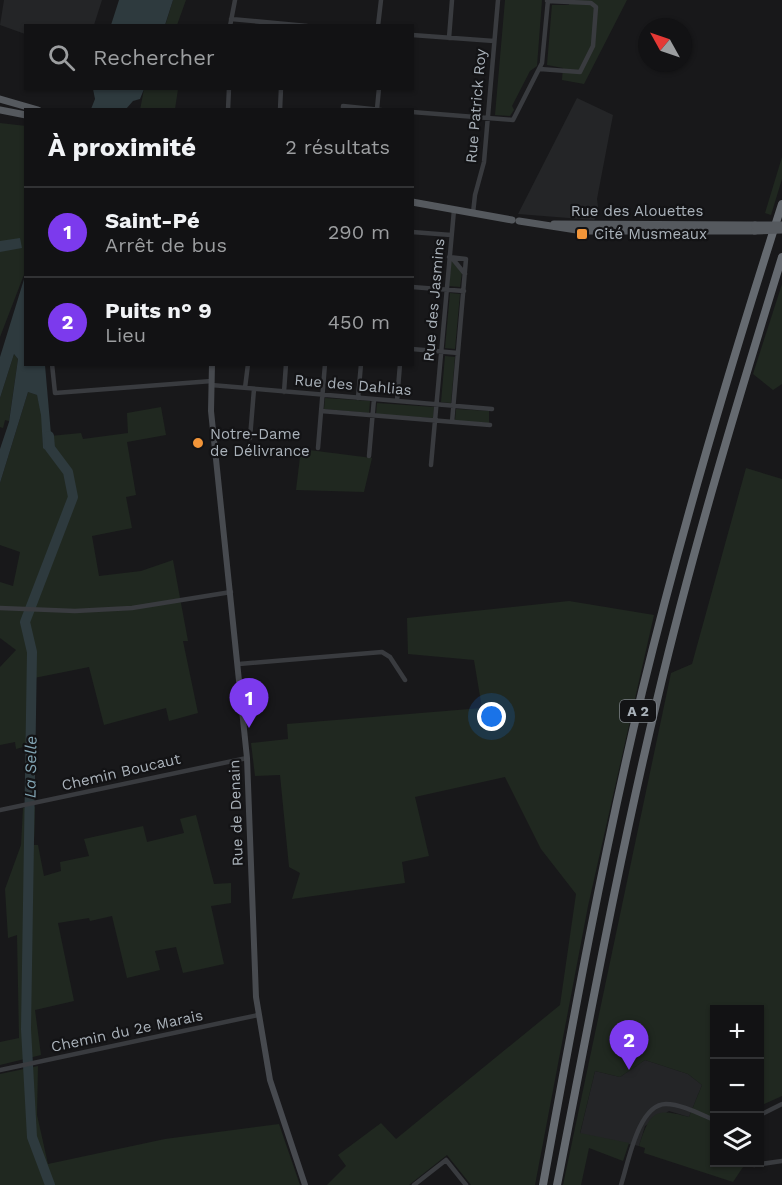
<!DOCTYPE html>
<html lang="fr">
<meta charset="utf-8">
<style>
body{margin:0;font-family:"Work Sans",sans-serif;background:#1b1b1d;color:#f1f3f6}
.controls{position:absolute;right:18px;bottom:18px;display:grid;overflow:hidden;border-radius:0px;box-shadow:0 2px 4px #0004}
.controls button{width:54px;height:54px;display:grid;place-items:center;padding:0;border:0;border-bottom:2px solid #313234;background:#121214;color:#f1f3f6;font:30px sans-serif}
.compass{position:absolute;left:638px;top:18px;width:54px;height:54px;border-radius:50%;background:#121214;box-shadow:0 2px 4px #0004;rotate:310deg}
.you{position:absolute;left:492px;top:717px;width:21px;height:21px;margin:-15px;border:4px solid #fff;border-radius:50%;background:#1a73e8;box-shadow:0 0 0 9px #1a73e833}
.badge{display:grid;place-items:center;width:39px;height:39px;border-radius:50%;background:#7c3aed;color:#fff;font-size:20px;font-weight:700}
.pin{position:absolute;translate:-50% -50px;filter:drop-shadow(0 2px 3px #0008)}
.pin::after{content:'';position:absolute;top:32px;width:21px;height:18px;background:inherit;clip-path:polygon(0 0,100% 0,50% 100%)}
.list{margin:0;padding:0;list-style:none}
h2{display:flex;justify-content:space-between;align-items:center;height:78px;margin:0;padding:0 24px;font-size:26px}
h2 small{font-size:20px;font-weight:400;color:#9c9ea0}
.list li{display:grid;grid-template-columns:39px 1fr auto;gap:18px;align-items:center;box-sizing:border-box;height:90px;padding:0 24px;border-top:2px solid #313234}
.list b{display:block;font-size:22px;white-space:nowrap}
.list p{margin:0;font-size:20px;white-space:nowrap;color:#9c9ea0}
.list em{font-size:20px;font-style:normal;color:#9c9ea0}
.icon{flex:none;width:33px;height:33px;fill:none;stroke:currentColor;stroke-width:2;stroke-linecap:round;stroke-linejoin:round}
.map{position:relative;flex:none;width:782px;height:1185px;overflow:hidden}
.search{position:absolute;background:#121214;box-shadow:0 2px 4px #0004;left:24px;top:24px;width:390px;height:66px;display:flex;align-items:center;gap:15px;box-sizing:border-box;padding:0 21px;border-radius:0px;color:#9c9ea0;font-size:22px}
.panel{position:absolute;background:#121214;box-shadow:0 2px 4px #0004;left:24px;top:108px;width:390px;height:258px;border-radius:0px}
.map>svg:first-child{display:block}
</style>
<div class="map">
<svg width="782" height="1185" viewBox="0 0 782 1185">
<rect width="100%" height="100%" fill="#18181a"/>
<path fill="#242527" d="M4 0H102L94 25 26 26 25 34 0 25Z
M577 98 613 115 597 199 599 214 594 220 518 214Z
M645 1060 688 1074 702 1085 689 1117 669 1111 645 1126 639 1146 580 1134 595 1071 620 1077Z"/>
<path fill="#202820" d="M173 0H186L177 25 165 26Z
M505 0H542L537 66 530 71 512 106 514 110 510 116 495 115Z
M569 0H627L584 84 562 80 563 68 547 65 552 5H569Z
M144 89H178L175 109 140 110Z
M0 123 26 126 25 272 0 337Z
M782 157V179L771 215 765 213Z
M451 260 462 273 460 287 449 286Z
M782 284V384L773 390 753 374Z
M450 293 460 294 455 349 445 348Z
M14 354 18 359 9 421 5 420 3 428 0 427V398Z
M445 356 455 357 451 403 441 402Z
M28 392 37 395 42 415 43 447 48 452 52 446 50 436 81 433 83 439 128 433 127 413 161 407 166 435 127 442 136 495 126 497 132 528 92 536 99 576 141 571 173 560 188 641H183L198 713 169 721 166 708 104 725 89 667 34 678V744L16 749 15 742 0 745V667L16 650 0 638V582L13 586 20 552 0 545V483Z
M325 398 370 401 369 413 324 409Z
M377 403 434 407 433 418 376 414Z
M456 409 489 411V423L455 421Z
M301 449 372 458 364 492 296 490Z
M746 468 782 479V1096L760 1106V1010H714V1162L748 1165 743 1167 733 1182 644 1153 645 1148 639 1146C650 1112 654 1107 689 1117L702 1085 688 1074 645 1060 620 1077 595 1071 580 1133 629 1143 623 1161 589 1148 581 1185H563L671 673 692 664Z
M569 601 654 615 588 906 535 1185H471L447 1155 409 1185H327L346 1166 338 1155 381 1123 396 1139 560 1005 576 894 541 849 505 777 415 797 429 856 402 862 405 883 292 899 300 873 289 867 280 775 255 776 251 743 288 739 287 724 482 708 474 660 408 654 407 618Z
M35 807 34 845H38L44 876 61 871 60 862 89 856 84 839 143 826 147 842 184 833 180 819 196 815 214 884 231 883V903L211 906 224 964 183 973 176 947 155 951 160 970 127 978 112 916 90 921 89 918 58 923 74 1001 35 1010 41 1055 0 1065V1042L19 1038 17 935 8 938 5 889 21 845 23 808Z
M38 1066 37 1115 48 1164 165 1139 279 1124 300 1185H0V1074Z"/>
<path fill="#2e3a3e" d="M119 0H173L165 25H111Z
M93 89H144L140 99 133 101 126 109H91L95 99Z
M20 238 22 248 0 252V241Z
M25 276 26 364 45 365 52 446 48 452 43 448 41 415 37 395 28 392 0 483V449L9 422 18 359 14 354 0 398V357Z"/>
<g fill="none" stroke-linecap="round" stroke-linejoin="round">
<path stroke="#2e3a3e" stroke-width="10" d="M49 436 50 448 68 472 73 497 25 622 32 652 26 1029 32 1137 50 1185"/>
<path stroke="#393b3f" stroke-width="4.5" d="M231 19 307 26
M230 26 235 0
M378 26 381 0
M412 35 494 41
M449 38 452 0
M540 69 580 72 593 46 596 7 591 3 547 1
M377 109 379 88
M228 110 229 88
M280 110 281 88
M343 110V106L381 110
M412 112 513 120 542 63 548 0
M473 213 475 195 484 162 498 0
M412 232 451 235
M449 257 466 259 452 422
M452 258 465 274
M412 287 464 291
M412 349 458 353
M52 364 55 393 212 381
M211 385 492 409
M245 388 248 364
M284 392 286 364
M358 398 361 364
M397 401 400 364
M321 411 490 425
M250 438 254 389
M318 448 325 364
M369 456 374 399
M431 465 454 210
M0 608 75 611 132 608 231 592
M239 664 382 652 390 657 405 680
M0 810 247 758
M0 1070 258 1015
M760 1115 782 1104
M754 1165 782 1161
M414 1185 446 1160 466 1185
M621 1185C628 1164 638 1104 666 1104 681 1104 700 1114 714 1120"/>
<path stroke="#474a4f" stroke-width="6" d="M212 364 211 411 247 758 256 997 270 1080 305 1185"/>
<path stroke="#55595e" stroke-width="7" d="M0 99 38 110
M0 110 26 115
M412 202 512 220
M519 221 583 231H755
M554 224 755 225"/>
<path stroke="#656a70" stroke-width="8" d="M543 1185C573 1020 603 855 642 692 682 528 730 366 782 204
M557 1185C589 1022 619 858 658 696 693 548 737 403 782 257"/>
<path stroke="#55595e" stroke-width="7" d="M755 225H782
M755 231 782 230"/>
</g>
<g fill="#f29539" stroke="#131315" stroke-width="2">
<rect x="576" y="228" width="12" height="12" rx="3"/>
<circle cx="198" cy="443" r="6"/>
</g>
<g text-anchor="middle" stroke-width="4.5" stroke-linejoin="round" paint-order="stroke">
<rect fill="#131315" stroke="#7d8288" stroke-width="1.5" x="620" y="700" width="36" height="22" rx="4.5"/>
<g font-size="14" font-weight="bold" fill="#aab2ba">
<text x="638" y="716">A 2</text>
</g>
<g font-size="15" fill="#aab2ba" stroke="#131315">
<text transform="translate(476 106) rotate(-85)" y="5">Rue Patrick Roy</text>
<text x="637" y="216">Rue des Alouettes</text>
<text transform="translate(434 300) rotate(-85)" y="5">Rue des Jasmins</text>
<text transform="translate(353 385) rotate(5)" y="5">Rue des Dahlias</text>
<text transform="translate(121 772) rotate(-13)" y="5">Chemin Boucaut</text>
<text transform="translate(236 813) rotate(-92)" y="5">Rue de Denain</text>
<text transform="translate(127 1031) rotate(-12)" y="5">Chemin du 2e Marais</text>
</g>
<g font-size="15" fill="#aab2ba" stroke="#131315" text-anchor="start">
<text x="594" y="239">Cité Musmeaux</text>
<text x="210" y="439">Notre-Dame<tspan x="210" dy="17">de Délivrance</tspan></text>
</g>
<g font-size="16" font-style="italic" fill="#82a5b4" stroke="#131315">
<text transform="translate(30 767) rotate(-89)" y="6">La Selle</text>
</g>
</g>
</svg>
<div class="controls">
<button>+</button>
<button>−</button>
<button><svg class="icon" aria-label="layers" viewBox="0 0 24 24"><path d="M12 4l9 5-9 5-9-5zM3 14l9 5 9-5"/></svg></button>
</div>
<svg class="compass" viewBox="-18 -18 36 36"><path d="M0-13l5 13h-10z" fill="#e53935"/><path d="M0 13l5-13h-10z" fill="#9c9ea0"/></svg>
<div class="you"></div>
<div class="pin badge" style="left:249px;top:728px">1</div>
<div class="pin badge" style="left:629px;top:1070px">2</div>
<div class="search"><svg class="icon" aria-label="search" viewBox="0 0 24 24"><circle cx="10" cy="10" r="6"/><path d="M15 15l6 6"/></svg>Rechercher</div>
<section class="panel">
<h2>À proximité<small>2 résultats</small></h2>
<ul class="list">
<li><span class="badge">1</span><div><b>Saint-Pé</b><p>Arrêt de bus</p></div><em>290 m</em></li>
<li><span class="badge">2</span><div><b>Puits n° 9</b><p>Lieu</p></div><em>450 m</em></li>
</ul>
</section>
</div>
